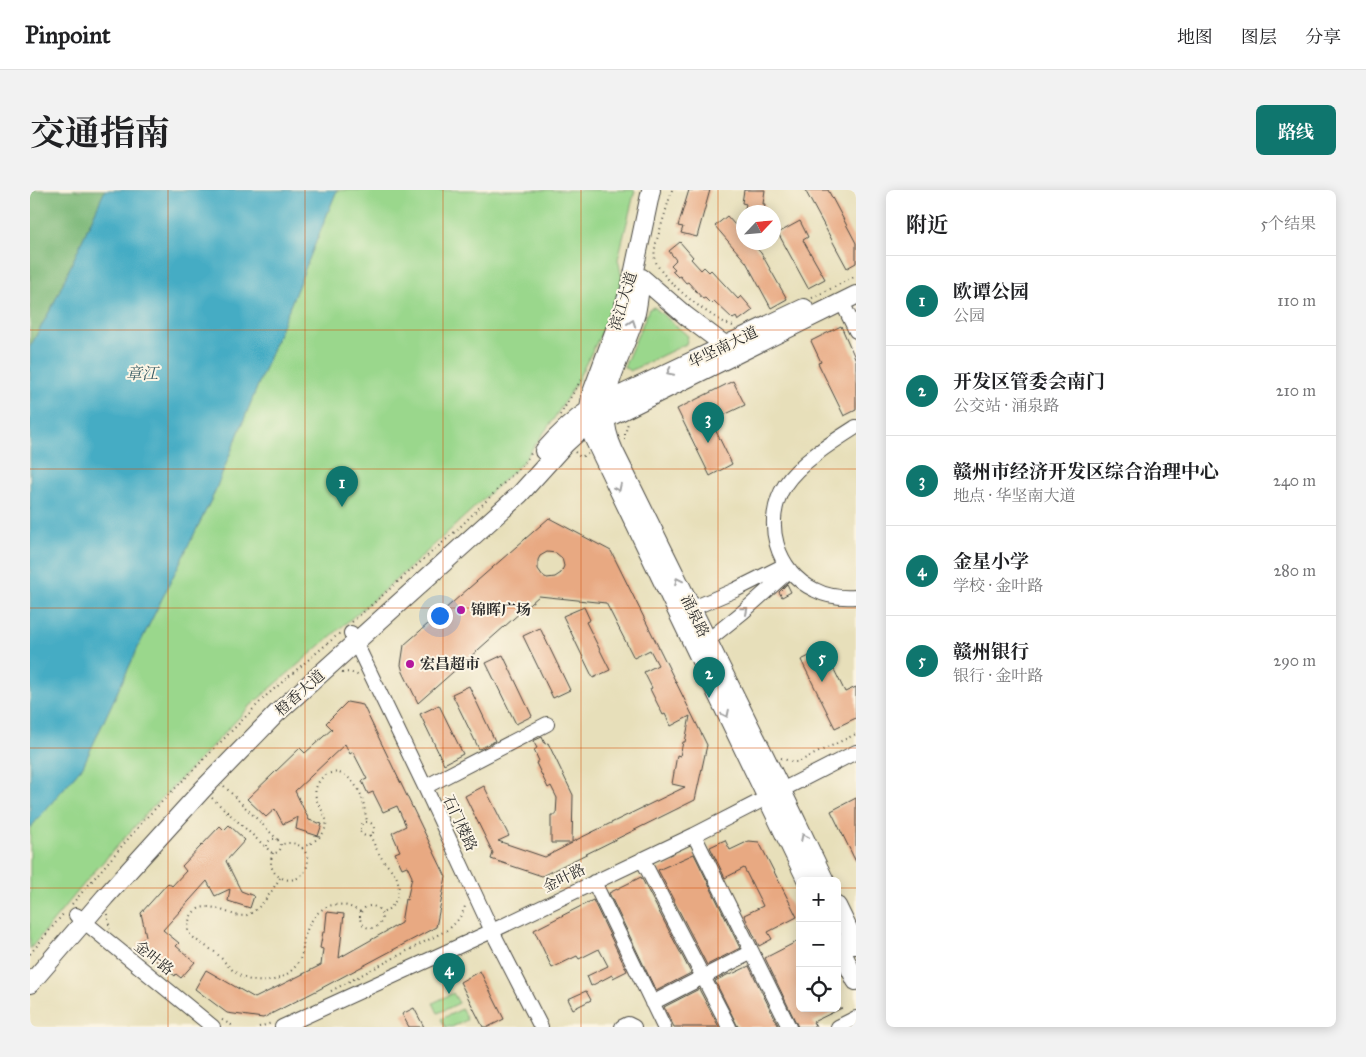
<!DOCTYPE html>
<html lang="zh">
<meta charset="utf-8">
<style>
body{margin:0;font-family:"IM FELL Great Primer","Noto Serif SC",serif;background:#f2f2f2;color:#202124}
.controls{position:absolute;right:15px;bottom:15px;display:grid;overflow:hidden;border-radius:8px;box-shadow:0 2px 12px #0003}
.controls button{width:45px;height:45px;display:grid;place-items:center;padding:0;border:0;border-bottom:1px solid #e0e0e0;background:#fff;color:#202124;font:25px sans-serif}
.compass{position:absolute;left:706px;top:15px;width:45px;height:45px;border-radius:50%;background:#fff;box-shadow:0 2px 12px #0003;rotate:64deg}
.you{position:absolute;left:409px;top:425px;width:18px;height:18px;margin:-12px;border:4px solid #fff;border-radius:50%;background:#1a73e8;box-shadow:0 0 0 8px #1a73e833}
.badge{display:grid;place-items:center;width:32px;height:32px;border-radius:50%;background:#0f766e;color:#fff;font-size:16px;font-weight:700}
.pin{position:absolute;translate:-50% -41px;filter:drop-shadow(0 1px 2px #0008)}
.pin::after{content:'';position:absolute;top:26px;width:18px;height:15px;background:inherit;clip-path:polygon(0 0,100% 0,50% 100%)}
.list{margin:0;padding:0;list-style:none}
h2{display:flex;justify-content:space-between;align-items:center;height:65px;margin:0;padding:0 20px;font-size:21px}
h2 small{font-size:16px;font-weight:400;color:#757577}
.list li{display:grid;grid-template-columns:32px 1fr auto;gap:15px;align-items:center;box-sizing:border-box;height:90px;padding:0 20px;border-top:1px solid #e0e0e0}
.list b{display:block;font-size:19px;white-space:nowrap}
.list p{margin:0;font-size:16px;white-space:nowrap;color:#757577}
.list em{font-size:16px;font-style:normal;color:#757577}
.icon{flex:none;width:28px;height:28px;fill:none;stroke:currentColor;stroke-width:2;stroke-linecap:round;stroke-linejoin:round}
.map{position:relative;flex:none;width:826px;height:837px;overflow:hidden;border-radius:8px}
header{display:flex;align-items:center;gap:30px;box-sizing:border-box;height:70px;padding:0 25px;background:#fff;border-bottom:1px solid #e0e0e0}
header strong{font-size:24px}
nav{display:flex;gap:28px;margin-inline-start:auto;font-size:18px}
.intro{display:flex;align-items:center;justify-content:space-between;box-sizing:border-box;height:120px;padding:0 30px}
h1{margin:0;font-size:35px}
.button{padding:12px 22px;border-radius:8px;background:#0f766e;color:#fff;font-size:18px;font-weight:700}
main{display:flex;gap:30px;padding:0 30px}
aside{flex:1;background:#fff;border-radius:8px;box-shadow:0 2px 12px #0003}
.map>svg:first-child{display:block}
</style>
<header>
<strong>Pinpoint</strong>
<nav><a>地图</a><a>图层</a><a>分享</a></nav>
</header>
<div class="intro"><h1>交通指南</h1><a class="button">路线</a></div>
<main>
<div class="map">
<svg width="826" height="837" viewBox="0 0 826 837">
<rect width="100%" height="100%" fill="#fcf5e5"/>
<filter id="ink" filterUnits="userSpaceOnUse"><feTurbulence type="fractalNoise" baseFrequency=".02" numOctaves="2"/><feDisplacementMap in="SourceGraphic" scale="10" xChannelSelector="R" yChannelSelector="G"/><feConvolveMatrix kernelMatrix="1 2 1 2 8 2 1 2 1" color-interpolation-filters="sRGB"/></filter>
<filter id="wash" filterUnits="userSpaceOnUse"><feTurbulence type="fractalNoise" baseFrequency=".0096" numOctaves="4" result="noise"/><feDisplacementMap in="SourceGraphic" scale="20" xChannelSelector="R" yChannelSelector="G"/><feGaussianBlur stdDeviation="1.12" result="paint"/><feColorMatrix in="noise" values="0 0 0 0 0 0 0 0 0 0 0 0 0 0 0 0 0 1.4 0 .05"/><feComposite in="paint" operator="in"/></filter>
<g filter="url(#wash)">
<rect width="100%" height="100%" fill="#e7dfba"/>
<path fill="#9ad78c" stroke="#62815c" d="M307 0H605L588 69 593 93 573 140 546 193 523 230 492 273 375 382 219 517 165 574 115 625 64 682 0 759V638L53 576 112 449 183 306Z
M624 117 658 146 656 154 600 181 594 177 619 119Z
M423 803 429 813 408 823 403 813Z
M432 819 437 830 422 837H415L411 829Z"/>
<path fill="#7bb878" stroke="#537252" d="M0 0H75L24 113 0 157Z"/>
<path fill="#44acc4" stroke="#386c78" d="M75 0H307L183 306 112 449 53 576 0 638V157L24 113Z"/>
<g id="blocks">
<path fill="#e8a982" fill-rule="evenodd" d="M659 0H680L667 47 651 43 653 37 648 36Z
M714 0H735L733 14H735L734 22H714L716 14 712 13Z
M775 0H798L826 53V73L817 78Z
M697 26 714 45V52H721L731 63 757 109 741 118 716 72 685 36Z
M770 31 778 47 773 50 795 89 778 98 748 43Z
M650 52 663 67 661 69 671 80 674 77 679 82 681 80 708 109 711 106 723 120 708 131 706 127 703 129 684 111 681 114 675 108 673 109 658 92 656 93 650 86 648 87 642 81 645 79 641 75 646 70 639 61Z
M811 136 826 170V220L814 226 788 173 791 172 781 151Z
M703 191 715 215 681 231 702 274 680 286 647 219Z
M519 328 581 361 677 555 665 610 512 686 461 669 463 663 435 606 454 596 479 646 468 651 515 667 542 653H521V625H526L527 608 521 596 518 598 506 573 509 571 504 560 507 558 503 551 512 547 515 554 518 553 543 605 542 652 655 597 642 594 647 565 650 566 653 552H655L660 526 641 536 635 524 633 525 620 499 622 498 614 482 628 475 620 460 604 468 576 413 509 406 388 513 373 482 371 475 374 455ZM517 362 526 363 532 368 534 376 531 383 525 387 517 388 513 386 508 379V370L510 366Z
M757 394 761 402 752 407 749 402Z
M554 417 560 430 556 432 580 480 563 488 533 426Z
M510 438 540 500 523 508 493 446Z
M794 459 815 502 826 497V528L805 538 771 470Z
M473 465 502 526 486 534 456 473Z
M439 496 465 551 449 559 422 504Z
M317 512 333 515 416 687 406 737 288 800 233 828 197 823 165 799 176 780 225 808 291 775 293 759 290 758 293 742H295L297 722 314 724 309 768 371 733 375 709 377 710 382 687 377 676 372 678 365 663 370 661 362 643 376 636 367 616 353 622 343 602 338 604 332 591 337 589 323 562 320 564 315 554 265 601 279 630 292 634 288 646 266 639 268 627 253 634 245 619 236 627 217 609 270 558 275 563 302 539 296 533Z
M409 515 433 564 414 574 390 524Z
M826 608V672L801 621Z
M199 635 215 650 196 671 211 701 224 706 220 718 198 711 200 699 185 706 177 691 133 740 149 753 146 756 165 772 151 788 146 784 145 786 107 755 116 746 111 723 138 693 142 696 156 681 152 676 190 636 194 640Z
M695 650 700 660 719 651 729 652 767 727 738 742 742 749 729 756 714 725 733 716 714 678 695 688 680 657Z
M664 664 710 758 677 775 628 680Z
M611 687 661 783 626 801 579 703Z
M563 710 597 781 583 788 582 785 561 796 557 786 578 776 569 759 549 769 547 766 522 778 504 740Z
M770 750V818H812L783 832 786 837H768L735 768Z
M719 776 749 837H708L685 791 699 784 700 785Z
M450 781 474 829 458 837H453L430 792Z
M669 799 689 837H644L634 817Z
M556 801 561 810 543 819 538 809Z
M384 818 394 837H379L372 824Z"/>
</g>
</g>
<g filter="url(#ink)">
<use href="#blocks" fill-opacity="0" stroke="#474640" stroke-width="1"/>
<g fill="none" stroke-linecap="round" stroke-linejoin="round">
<defs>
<path id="minor" d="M812 112 826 141
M826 237C804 251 769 273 755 295 732 331 746 382 785 400 798 407 812 408 826 407
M661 419 705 400 755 375
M321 443 395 597 462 741 511 837
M677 451 713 422 760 380
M395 597 517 534
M664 645 759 837
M612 669 699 837
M564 692 634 837
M46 725 183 837
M622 813 722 762
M252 837 462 741 664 645 826 562
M592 837 598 834 604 837
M808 837 826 828"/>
<path id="major" d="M621 0 600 99 561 205 559 220 563 247 777 691
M612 88 656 126 696 156
M610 96C609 105 608 114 606 123 593 171 559 208 584 261L751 599 795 691
M514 261C528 245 541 232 559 220L774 118
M807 716 826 755
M807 752 826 791
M0 794 75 707 173 599 247 523 490 304 536 253 547 243 826 105"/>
</defs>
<use href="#minor" stroke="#474640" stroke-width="16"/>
<use href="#major" stroke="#474640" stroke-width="20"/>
<path stroke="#474640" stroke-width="2" stroke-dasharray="1 4" stroke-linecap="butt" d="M642 0 626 53C625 59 623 66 626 72 633 91 685 132 704 136
M782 108 826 86
M530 225 551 190
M595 250V244L598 233
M545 262 550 267 558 264
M322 432 427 340 493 274 502 262
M312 483C318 481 324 483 329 486
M751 568 762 572H768L826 544
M194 596 248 650
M182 608 240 661
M330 639a7 7 0 1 1 14 0a7 7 0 1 1-14 0Z
M340 645C344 654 348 663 353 670 357 676 363 680 366 686 373 701 366 717 352 723
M237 656a7 7 0 1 1 14 0a7 7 0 1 1-14 0Z
M272 658C282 652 294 648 296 635 299 623 282 614 286 598 288 592 292 586 298 584 313 578 325 592 331 605 334 613 335 623 337 631
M243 663C232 689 270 701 277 676 279 669 277 663 272 658 266 652 258 652 250 655
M250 688C242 700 232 719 217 725 203 730 185 711 168 719 159 724 158 733 158 742 166 752 177 756 186 763 193 769 198 777 205 782 224 798 257 793 269 771 273 764 273 756 274 749 279 730 292 711 313 715 320 716 325 719 331 722
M42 714 117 627 237 505 311 442
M330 727a11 11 0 1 1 22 0a11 11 0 1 1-22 0Z
M77 724 80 739
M0 764 34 723
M301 801 419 739C428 731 433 724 436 713
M192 830 205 837
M229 837 242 833"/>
<use href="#minor" stroke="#fff" stroke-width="14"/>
<use href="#major" stroke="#fff" stroke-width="18"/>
</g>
<defs><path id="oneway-chevron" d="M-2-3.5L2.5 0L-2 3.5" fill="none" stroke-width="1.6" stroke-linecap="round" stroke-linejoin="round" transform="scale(1.25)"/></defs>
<g stroke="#a0a0a0">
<use href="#oneway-chevron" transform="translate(602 133) rotate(-70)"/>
<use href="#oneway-chevron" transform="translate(640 182) rotate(154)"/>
<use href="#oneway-chevron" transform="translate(588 298) rotate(64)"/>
<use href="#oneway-chevron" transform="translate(648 391) rotate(-116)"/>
<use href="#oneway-chevron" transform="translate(715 420) rotate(-41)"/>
<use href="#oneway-chevron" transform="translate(696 524) rotate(64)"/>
<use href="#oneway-chevron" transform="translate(774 647) rotate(-116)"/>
</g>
</g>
<path fill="none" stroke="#d5540f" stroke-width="1" stroke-opacity="0.55" d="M138 0V837M275 0V837M413 0V837M551 0V837M688 0V837M0 140H826M0 279H826M0 418H826M0 558H826M0 698H770M807 698H826"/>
<g fill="#b5179e" stroke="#fcf5e5" stroke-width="2">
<circle cx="431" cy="420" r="5"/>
<circle cx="380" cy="474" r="5"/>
</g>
<g text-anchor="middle" stroke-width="4" stroke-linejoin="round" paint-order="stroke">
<g font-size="15" fill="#2b2b2b" stroke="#fcf5e5">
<text transform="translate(593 111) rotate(-73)" y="5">滨江大道</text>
<text transform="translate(693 157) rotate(-26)" y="5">华坚南大道</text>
<text transform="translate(665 426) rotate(64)" y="5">涌泉路</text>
<text transform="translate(270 503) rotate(-42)" y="5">橙香大道</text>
<text transform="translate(430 633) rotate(65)" y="5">石门楼路</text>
<text transform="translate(534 688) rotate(-26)" y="5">金叶路</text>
<text transform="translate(124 768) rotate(39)" y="5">金叶路</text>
</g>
<g font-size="15" font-weight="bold" fill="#2b2b2b" stroke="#fcf5e5" text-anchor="start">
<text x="441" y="425">锦晖广场</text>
<text x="390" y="479">宏昌超市</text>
</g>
<g font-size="16" font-style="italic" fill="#345861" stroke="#fcf5e5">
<text x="112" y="189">章江</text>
</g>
</g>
</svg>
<div class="controls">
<button>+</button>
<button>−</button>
<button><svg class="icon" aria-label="locate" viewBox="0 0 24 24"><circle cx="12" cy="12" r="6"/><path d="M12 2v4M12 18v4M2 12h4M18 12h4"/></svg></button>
</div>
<svg class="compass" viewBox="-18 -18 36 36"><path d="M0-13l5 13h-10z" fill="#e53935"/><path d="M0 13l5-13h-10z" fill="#757577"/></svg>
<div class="you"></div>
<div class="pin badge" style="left:312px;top:317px">1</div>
<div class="pin badge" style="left:679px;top:508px">2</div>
<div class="pin badge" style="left:678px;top:253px">3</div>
<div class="pin badge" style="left:419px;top:804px">4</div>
<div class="pin badge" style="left:792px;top:492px">5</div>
</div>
<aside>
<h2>附近<small>5个结果</small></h2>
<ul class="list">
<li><span class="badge">1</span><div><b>欧谭公园</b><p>公园</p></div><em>110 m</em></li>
<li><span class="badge">2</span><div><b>开发区管委会南门</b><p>公交站 · 涌泉路</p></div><em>210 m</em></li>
<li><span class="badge">3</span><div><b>赣州市经济开发区综合治理中心</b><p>地点 · 华坚南大道</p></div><em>240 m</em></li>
<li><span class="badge">4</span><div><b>金星小学</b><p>学校 · 金叶路</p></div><em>280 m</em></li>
<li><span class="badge">5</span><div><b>赣州银行</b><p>银行 · 金叶路</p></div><em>290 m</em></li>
</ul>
</aside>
</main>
